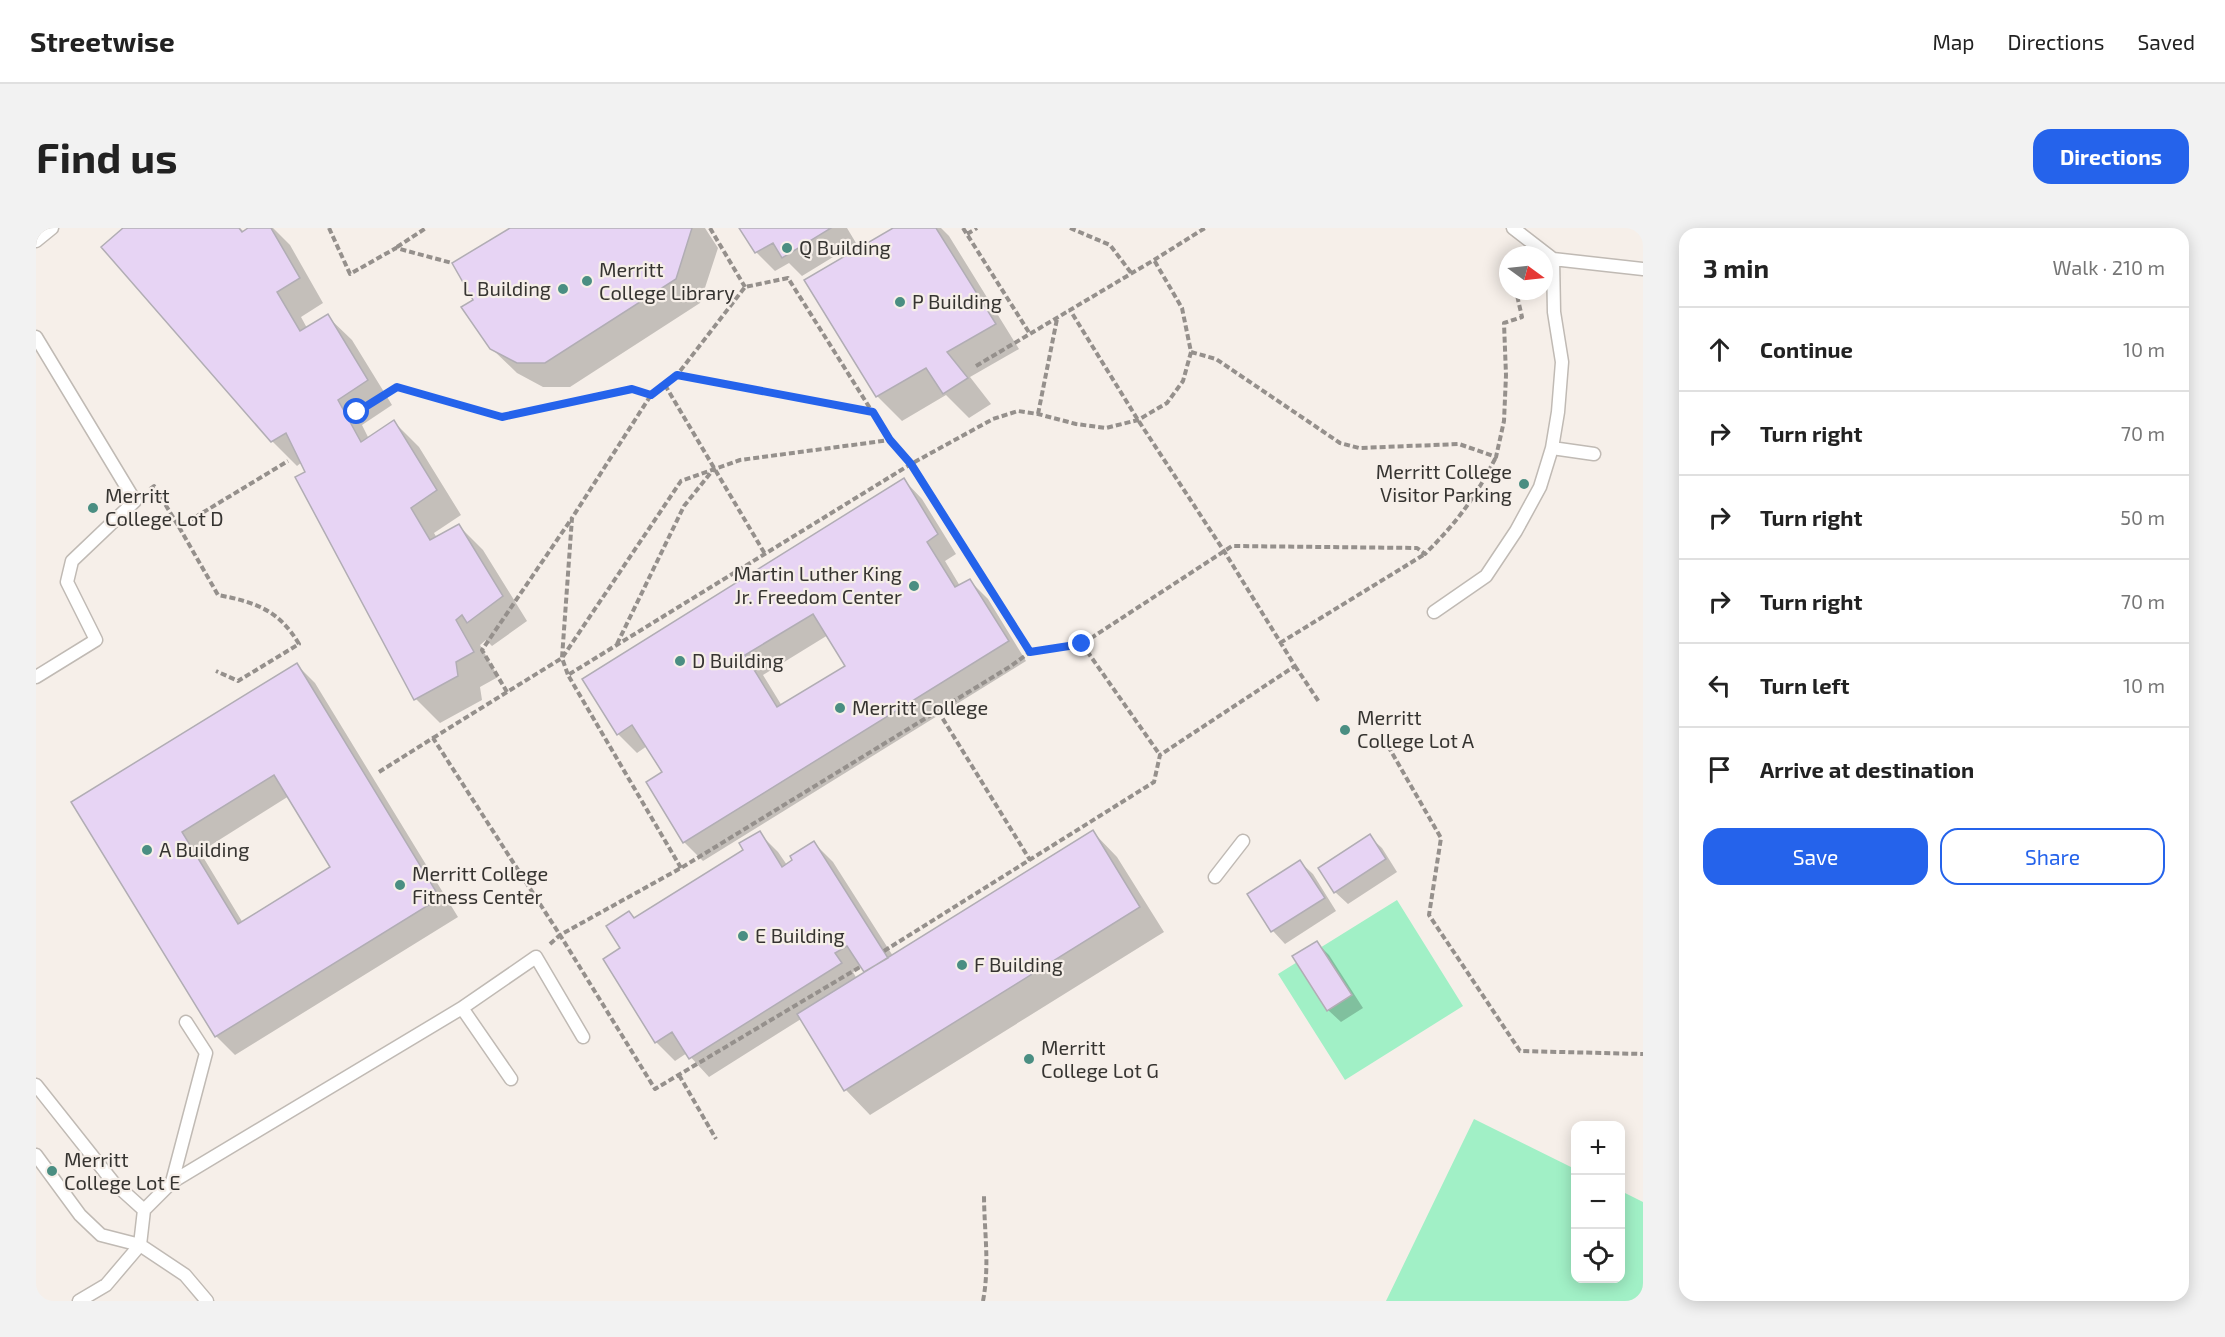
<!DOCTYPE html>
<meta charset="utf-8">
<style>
body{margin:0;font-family:"Exo 2",sans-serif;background:#f2f2f2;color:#222}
.controls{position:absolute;right:18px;bottom:18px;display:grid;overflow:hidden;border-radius:12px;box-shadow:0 3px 15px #0003}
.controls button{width:54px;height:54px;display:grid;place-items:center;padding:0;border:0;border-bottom:2px solid #e0e0e0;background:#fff;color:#222;font:30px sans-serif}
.compass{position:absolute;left:1463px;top:18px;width:54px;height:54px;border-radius:50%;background:#fff;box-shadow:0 3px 15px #0003;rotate:105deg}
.stop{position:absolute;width:18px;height:18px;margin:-14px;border:4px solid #2563eb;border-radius:50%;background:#fff}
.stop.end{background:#2563eb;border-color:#fff;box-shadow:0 2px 6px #0008}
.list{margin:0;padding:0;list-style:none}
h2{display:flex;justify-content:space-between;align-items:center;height:78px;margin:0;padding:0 24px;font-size:26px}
h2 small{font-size:20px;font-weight:400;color:#767676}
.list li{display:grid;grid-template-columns:39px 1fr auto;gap:18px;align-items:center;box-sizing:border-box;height:84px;padding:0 24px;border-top:2px solid #e0e0e0}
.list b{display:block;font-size:22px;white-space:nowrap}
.list em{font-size:20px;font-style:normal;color:#767676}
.actions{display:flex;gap:12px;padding:18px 24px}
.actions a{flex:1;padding:14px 0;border:2px solid #2563eb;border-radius:18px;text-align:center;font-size:21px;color:#2563eb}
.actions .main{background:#2563eb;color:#fff}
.icon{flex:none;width:33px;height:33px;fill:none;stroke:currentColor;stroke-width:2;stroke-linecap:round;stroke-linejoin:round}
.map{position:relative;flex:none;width:1607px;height:1073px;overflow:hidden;border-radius:18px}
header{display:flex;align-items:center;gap:36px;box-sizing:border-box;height:84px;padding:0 30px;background:#fff;border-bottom:2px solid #e0e0e0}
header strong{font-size:28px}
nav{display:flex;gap:33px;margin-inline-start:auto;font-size:21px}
.intro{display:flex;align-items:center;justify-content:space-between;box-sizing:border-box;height:144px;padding:0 36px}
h1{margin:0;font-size:42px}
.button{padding:15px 27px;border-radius:18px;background:#2563eb;color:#fff;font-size:21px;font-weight:700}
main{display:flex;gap:36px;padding:0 36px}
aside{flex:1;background:#fff;border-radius:18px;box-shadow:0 3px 15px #0003}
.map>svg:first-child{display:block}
</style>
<header>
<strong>Streetwise</strong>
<nav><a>Map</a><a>Directions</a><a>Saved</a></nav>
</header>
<div class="intro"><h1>Find us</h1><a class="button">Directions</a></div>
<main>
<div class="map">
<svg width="1607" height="1073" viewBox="0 0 1607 1073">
<rect width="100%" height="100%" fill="#f6efe9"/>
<path fill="#a1f0c6" d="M1361 672 1427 778 1309 852 1242 746Z
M1438 891 1539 941 1540 1050H1584L1585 963 1607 974V1073H1350Z"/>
<path fill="#0003" fill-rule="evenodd" d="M89 0H204L208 4 215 0H237L254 17 287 75 265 89 271 100 291 88 316 112 356 177 326 197 333 211 358 194 383 219 425 287 398 305 401 310 422 297 447 322 491 393 456 418 450 412 444 417 462 449 444 459 446 472 404 495 380 471 266 234 261 238 236 213Z
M477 0H669L682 20 664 75 534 159H507L481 145 455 120 439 72Z
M705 0H811L820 15 766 48 753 35 739 43 720 24Z
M860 0H905L913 8 983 121 934 149 955 176 933 190 910 167 866 193 841 168 770 53Z
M868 252 886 271 920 326 909 333 924 358 933 352 952 371 990 433 667 633 649 615 612 555 628 545 611 518 601 525 582 506ZM792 407 811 438 746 478 727 447Z
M261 437 279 455 422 689 199 827 180 808 37 574ZM253 568 296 640 207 695 164 624Z
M1057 604 1081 629 1128 704 834 887 810 862 765 791 673 849 651 825 639 833 620 814 586 720 593 685 599 691 709 622 723 605 742 624 751 637 778 615 797 634 857 728ZM826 739 831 745 821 751 817 744Z
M1333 608 1346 620 1361 644 1312 676 1299 664Z
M1264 634 1277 646 1300 683 1249 716 1237 703 1213 667Z
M1281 715 1293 727 1327 780 1305 794 1292 782Z"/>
<path fill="#e7d4f4" stroke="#b1adb4" stroke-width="1.5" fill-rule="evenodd" d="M87 0H203L206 4 212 0H235L264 50 241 64 264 103 292 86 332 152 302 172 325 214 358 192 401 262 375 280 394 312 423 296 467 368 431 395 426 387 420 392 438 424 420 434 422 448 378 472 259 249 269 244 250 205 235 214 65 19Z
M474 0H656L640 51 509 135H481L454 121 425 79 437 72 416 35Z
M703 0H795L746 30 737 15 719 25Z
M857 0H900L960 96 911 124 932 150 907 166 890 140 840 169 768 52Z
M868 250 902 306 891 314 919 359 934 351 973 413 647 615 610 554 626 544 596 497 581 507 546 451ZM777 386 809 438 741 479 709 427Z
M261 435 404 670 179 809 35 574ZM238 547 294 639 202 696 146 604Z
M1057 602 1104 679 808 863 761 786Z
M724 603 746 639 756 632 754 628 778 613 852 730 828 744 811 718 799 725 806 735 653 831 636 804 619 815 567 731 584 720 570 698 593 683 598 690 707 622 703 615Z
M1334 606 1350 631 1298 665 1282 640Z
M1264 632 1289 670 1235 704 1211 666Z
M1281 713 1316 767 1291 783 1256 728Z"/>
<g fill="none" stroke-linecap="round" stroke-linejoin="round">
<defs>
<path id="service" d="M1477 0 1517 31 1607 41
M0 13 16 0
M0 109 99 273 36 333 31 354 60 412 0 449
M1516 220 1558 226
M1398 384 1450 348 1480 303 1504 259 1516 220 1522 184 1526 134 1518 84 1517 31
M1179 649 1207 613
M426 780 500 729 547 809
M0 857 77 954 108 982 104 1017 149 1047 171 1073
M0 927 44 987 65 1007 104 1017 70 1057 43 1073
M136 954 170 825 150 794
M108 982 136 954 426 780 475 851"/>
</defs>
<use href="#service" stroke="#c0bab4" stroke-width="15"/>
<path stroke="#95908c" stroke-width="4" stroke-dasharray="6 3" stroke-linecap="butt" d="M293 0 314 46 360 20 416 35
M674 0 709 59
M927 0 994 106
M1034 0 1074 17 1096 46
M931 6 941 0
M361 19 390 0
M1155 124 1180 131 1304 215 1323 220 1423 216 1460 229 1468 193 1470 147 1468 95 1486 89 1480 63
M940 138 1118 32 1169 0
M641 147 837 184
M629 157 729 326
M321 184 361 159 466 189 596 161 615 167
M1002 186 1021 91
M114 261 118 258 143 299 252 233
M143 299 182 367C219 374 243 382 263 416L202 453 180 443
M1244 415 1389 326
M581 416 648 278 677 242
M1046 416 1124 527
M994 424 1046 416 1196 318 1381 320 1389 326C1422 293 1439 270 1460 229
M1259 438 1283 474
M471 464 446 422 536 290
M902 483 994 632
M397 510 526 430 645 253 704 232 854 212
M1352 518 1405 610 1393 687 1484 823 1607 826
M343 544 397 510 524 707 619 861 824 739
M645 640 532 447 875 236 957 191 982 183 1002 186 1040 196 1070 200 1102 192 1131 175 1147 153 1155 124 1146 80 1118 32
M514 716 524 707 645 640 975 438 994 424 875 236 854 212 752 50 709 59 641 147 615 167 536 290 526 430 532 447
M848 723 1118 554 1124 527 1259 438 1188 323 1102 192 1034 82
M643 847 680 911
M947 1073C954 1036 948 1003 948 966"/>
<use href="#service" stroke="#fff" stroke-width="12"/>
</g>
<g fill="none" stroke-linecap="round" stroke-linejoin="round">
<path stroke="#2563eb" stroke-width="8" d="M321 184 361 159 466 189 596 161 615 167 641 147 837 184 854 212 875 236 994 424 1046 416"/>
</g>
<g fill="#4a8e82" stroke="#f6efe9" stroke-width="2">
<circle cx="751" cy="20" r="6"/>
<circle cx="551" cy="53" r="6"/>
<circle cx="527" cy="61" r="6"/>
<circle cx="864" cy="74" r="6"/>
<circle cx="1488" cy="256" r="6"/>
<circle cx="57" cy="280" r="6"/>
<circle cx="878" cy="358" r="6"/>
<circle cx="644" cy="433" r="6"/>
<circle cx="804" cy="480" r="6"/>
<circle cx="1309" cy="502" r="6"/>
<circle cx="111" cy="622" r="6"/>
<circle cx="364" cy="657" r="6"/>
<circle cx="707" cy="708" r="6"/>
<circle cx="926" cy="737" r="6"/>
<circle cx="993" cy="831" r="6"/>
<circle cx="16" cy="943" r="6"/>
</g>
<g text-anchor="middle" stroke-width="4.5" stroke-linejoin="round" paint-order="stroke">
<g font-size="20" fill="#363431" stroke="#f6efe9" text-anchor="start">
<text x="763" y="27">Q Building</text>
<text x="563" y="49">Merritt<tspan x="563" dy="23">College Library</tspan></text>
<text x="515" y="68" text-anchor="end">L Building</text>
<text x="876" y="81">P Building</text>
<text x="1476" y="251" text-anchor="end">Merritt College<tspan x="1476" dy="23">Visitor Parking</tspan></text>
<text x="69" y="275">Merritt<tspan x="69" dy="23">College Lot D</tspan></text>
<text x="866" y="353" text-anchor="end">Martin Luther King<tspan x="866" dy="23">Jr. Freedom Center</tspan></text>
<text x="656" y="440">D Building</text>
<text x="816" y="487">Merritt College</text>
<text x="1321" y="497">Merritt<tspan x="1321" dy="23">College Lot A</tspan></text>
<text x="123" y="629">A Building</text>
<text x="376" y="653">Merritt College<tspan x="376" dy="23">Fitness Center</tspan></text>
<text x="719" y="715">E Building</text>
<text x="938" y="744">F Building</text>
<text x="1005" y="827">Merritt<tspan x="1005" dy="23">College Lot G</tspan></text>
<text x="28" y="939">Merritt<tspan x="28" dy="23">College Lot E</tspan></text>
</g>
</g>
</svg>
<div class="controls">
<button>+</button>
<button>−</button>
<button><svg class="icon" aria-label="locate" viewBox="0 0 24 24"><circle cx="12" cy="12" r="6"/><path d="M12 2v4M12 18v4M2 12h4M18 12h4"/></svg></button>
</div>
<svg class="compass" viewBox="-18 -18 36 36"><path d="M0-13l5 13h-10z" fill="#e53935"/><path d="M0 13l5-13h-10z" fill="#767676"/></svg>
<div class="stop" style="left:321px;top:184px"></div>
<div class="stop end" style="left:1046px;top:416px"></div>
</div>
<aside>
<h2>3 min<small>Walk · 210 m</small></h2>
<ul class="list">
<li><svg class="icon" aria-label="ahead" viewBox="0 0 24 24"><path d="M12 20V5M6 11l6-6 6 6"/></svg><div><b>Continue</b></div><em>10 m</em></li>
<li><svg class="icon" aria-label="right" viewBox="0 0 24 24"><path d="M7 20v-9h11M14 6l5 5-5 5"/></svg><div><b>Turn right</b></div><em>70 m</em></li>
<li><svg class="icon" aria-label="right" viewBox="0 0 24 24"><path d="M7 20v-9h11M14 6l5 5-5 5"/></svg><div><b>Turn right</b></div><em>50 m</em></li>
<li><svg class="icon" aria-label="right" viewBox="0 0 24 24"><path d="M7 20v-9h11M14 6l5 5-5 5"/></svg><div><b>Turn right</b></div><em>70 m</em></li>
<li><svg class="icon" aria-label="left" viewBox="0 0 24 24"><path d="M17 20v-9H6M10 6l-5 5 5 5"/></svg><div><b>Turn left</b></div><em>10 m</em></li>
<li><svg class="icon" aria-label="arrive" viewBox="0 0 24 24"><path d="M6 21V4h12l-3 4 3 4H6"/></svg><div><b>Arrive at destination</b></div></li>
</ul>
<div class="actions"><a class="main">Save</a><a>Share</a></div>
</aside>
</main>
